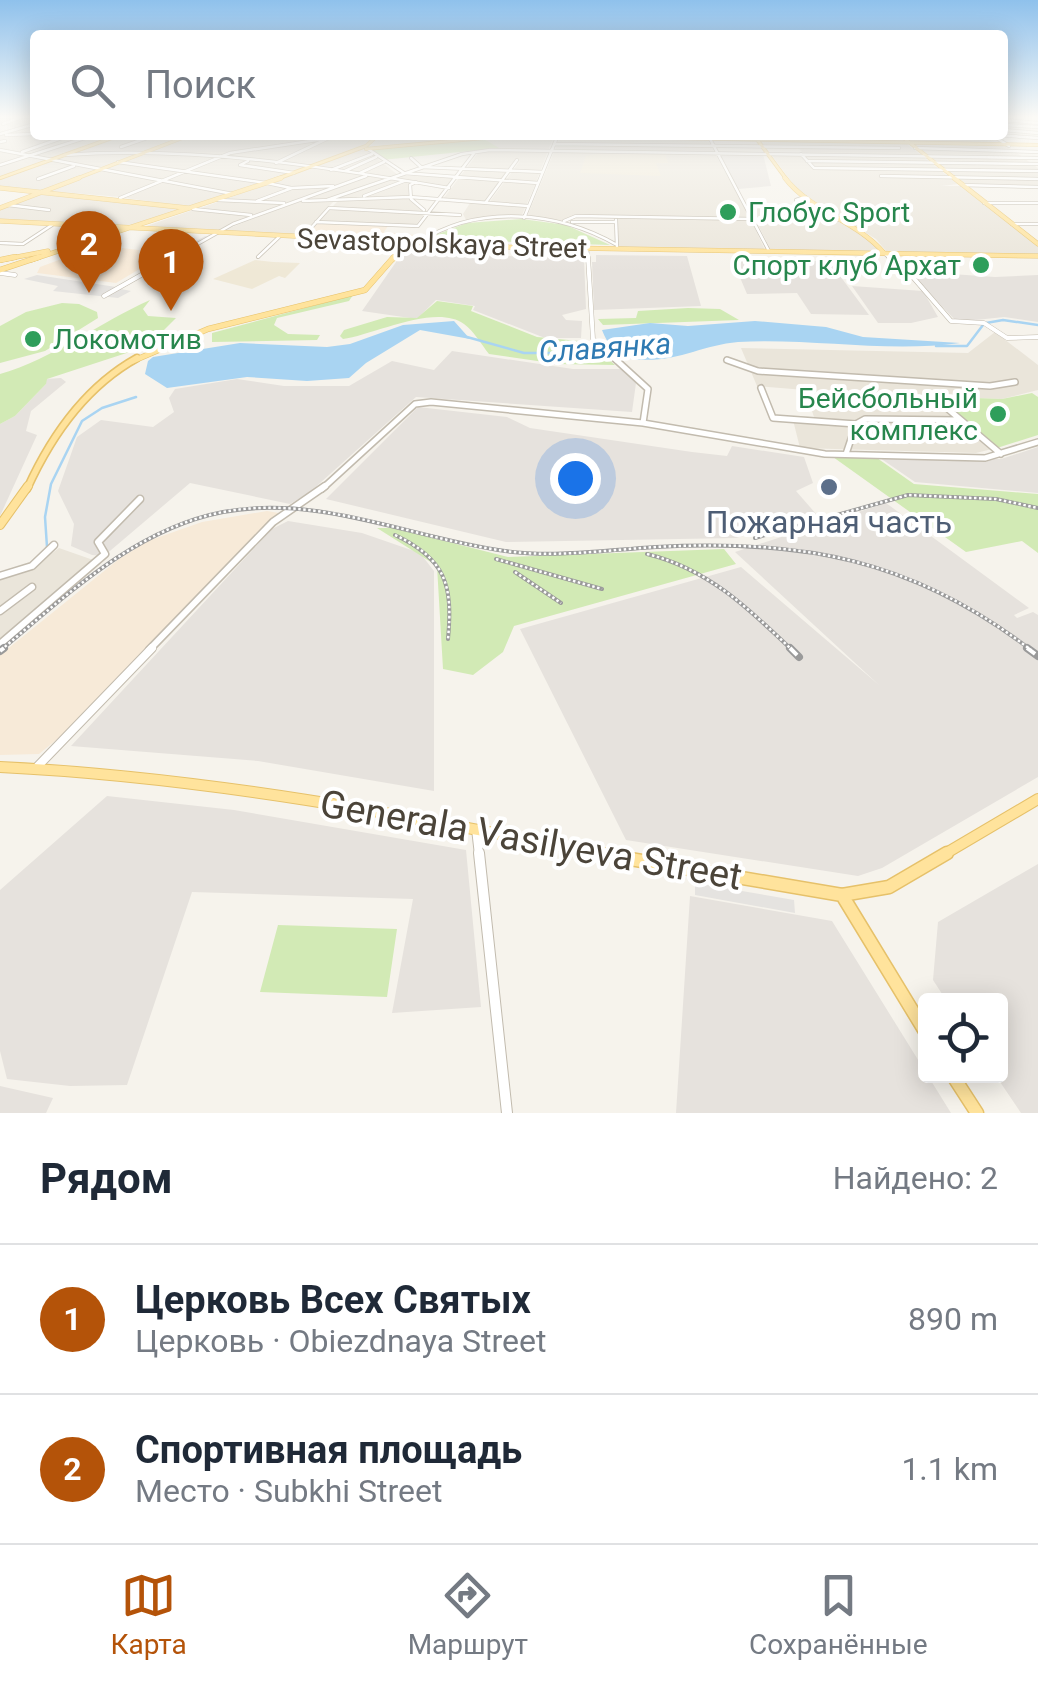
<!DOCTYPE html>
<html lang="ru">
<meta charset="utf-8">
<style>
body{margin:0;font-family:Roboto,sans-serif;background:#f2f2f3;color:#1f2937}
.controls{position:absolute;right:30px;bottom:30px;display:grid;overflow:hidden;border-radius:10px;box-shadow:0 5px 25px #0003}
.controls button{width:90px;height:90px;display:grid;place-items:center;padding:0;border:0;border-bottom:2px solid #e0e1e3;background:#fff;color:#1f2937;font:50px sans-serif}
.you{position:absolute;left:575px;top:478px;width:35px;height:35px;margin:-25px;border:8px solid #fff;border-radius:50%;background:#1a73e8;box-shadow:0 0 0 15px #1a73e833}
.badge{display:grid;place-items:center;width:65px;height:65px;border-radius:50%;background:#b45309;color:#fff;font-size:32px;font-weight:700}
.pin{position:absolute;translate:-50% -82px;filter:drop-shadow(0 2px 5px #0008)}
.pin::after{content:'';position:absolute;top:52px;width:35px;height:30px;background:inherit;clip-path:polygon(0 0,100% 0,50% 100%)}
.list{margin:0;padding:0;list-style:none}
h2{display:flex;justify-content:space-between;align-items:center;height:130px;margin:0;padding:0 40px;font-size:42px}
h2 small{font-size:32px;font-weight:400;color:#747a83}
.list li{display:grid;grid-template-columns:65px 1fr auto;gap:30px;align-items:center;box-sizing:border-box;height:150px;padding:0 40px;border-top:2px solid #e0e1e3}
.list b{display:block;font-size:38px;white-space:nowrap}
.list p{margin:0;font-size:32px;white-space:nowrap;color:#747a83}
.list em{font-size:32px;font-style:normal;color:#747a83}
.icon{flex:none;width:55px;height:55px;fill:none;stroke:currentColor;stroke-width:2;stroke-linecap:round;stroke-linejoin:round}
.map{position:relative;flex:none;width:1038px;height:1113px;overflow:hidden}
.search{position:absolute;background:#fff;box-shadow:0 5px 25px #0003;left:30px;right:30px;top:30px;height:110px;display:flex;align-items:center;gap:25px;box-sizing:border-box;padding:0 35px;border-radius:10px;color:#747a83;font-size:38px}
.sheet{height:430px;background:#fff}
nav{display:flex;justify-content:space-around;align-items:center;box-sizing:border-box;height:140px;border-top:2px solid #e0e1e3;background:#fff;font-size:28px;color:#747a83}
nav a{display:grid;justify-items:center;gap:5px}
nav .on{color:#b45309}
.map>svg:first-child{display:block}
</style>
<div class="map">
<svg width="1038" height="1113" viewBox="0 0 1038 1113">
<rect width="100%" height="100%" fill="#f6f3ec"/>
<path fill="#eae5da" d="M0 116H35L38 135 374 137 357 149 192 207 125 198 145 189 121 197 0 187V134L16 128 0 124Z
M374 135H503L493 136 553 138 536 182 506 180 520 161 515 160 484 202 443 199 478 153 498 151 484 138 368 148 377 139Z
M561 135H705L750 218 578 215 560 221 527 217Z
M756 135 903 141 958 184 941 186H960L1038 247V255L887 252 876 239 798 191 771 154 799 155 815 168 797 146 762 145 757 139 761 138Z
M902 135H991L1038 168V186L964 184Z
M360 150H366L398 175 454 178 446 187 414 181 408 186 409 198 425 213 415 226 318 221 339 200 336 199 300 236 220 232 300 200 257 215 201 208Z
M505 181 536 183 521 217 467 222 463 214 470 203 488 204Z
M39 194 188 209 135 228 0 220V210Z
M804 199 871 240 880 251 771 250 747 204 793 207 799 220 820 221 805 219 800 200Z
M193 210 251 216 214 232 141 228Z
M617 218 751 220 765 250 619 247Z
M995 332 1038 365V390L1002 399 930 396 992 449 976 453 800 448 792 416 814 417 805 390 757 386 741 348 968 353Z
M59 548 96 561 0 642V577L32 568Z"/>
<path fill="#f7ead8" d="M318 223 388 226 384 232 425 236 417 241 308 234Z
M99 245 154 252 158 258 116 283 37 273 40 267Z
M267 511 279 513 61 736 39 754 0 755V655L119 559 148 541 202 522Z"/>
<path fill="#e6e2dd" d="M719 154H763L771 186 738 189Z
M403 252 584 259 586 309 562 315 566 320 582 321 581 338H545L473 310 475 306 436 300 417 319 362 311Z
M596 255 687 256 701 306 594 310 592 262H596Z
M733 261H829L869 315 811 314 797 293 747 294Z
M908 271 995 277 1038 275V322L1004 317 957 322Z
M852 286 923 291 938 317 911 323H878Z
M452 351 573 369H621L636 383 632 412 416 397 310 492 290 504 190 483 104 556 92 555 71 546 74 524 58 491 77 437 101 420 153 427 174 412 169 398 175 389 237 379 284 386H349L392 361 434 370Z
M61 378 66 382 31 411 26 431 37 435 0 516V424L15 416 46 384V379Z
M418 407 507 417 530 428 692 452 727 456 732 446 804 457 813 483 796 491 817 515 736 538 506 542 326 499Z
M1038 447V493L915 482 880 458 1001 459Z
M886 503 1029 608 1014 615 1017 618 1033 612 1038 615V777L882 868 858 876 626 840 520 629 741 567 879 685 735 552Z
M288 521 362 533 420 553 434 571V791L258 761 71 746 272 529Z
M107 796 234 810 466 850 481 1007 392 1013 413 899 192 892 127 1085 70 1086 7 1079 0 1051V890Z
M1038 864V1113H1021L996 1076H1000V1001L946 1000 933 980 938 922Z
M690 896 832 921 951 1113H676Z
M0 1086 53 1098 46 1113H0Z"/>
<path fill="#efe8d6" d="M608 152 665 153 668 163H656L661 176 580 173 586 156Z
M255 260 273 262 300 263 285 278 279 276 252 289 213 279Z"/>
<path fill="#d2eab5" d="M484 139 499 148 382 160 371 149Z
M522 219 566 225 610 245 425 239 467 223Z
M353 295 349 301 277 318 274 325 288 334 320 335 317 340 212 342V333Z
M150 300 143 309 148 316 176 318 148 346 47 379 46 384 15 416 0 424V374C53 359 100 322 150 300Z
M437 301 473 306 471 311 537 337 589 342 615 365 558 364 489 354C481 344 474 331 464 324 436 303 373 335 343 339L340 336 344 330 387 317 417 318Z
M62 303 79 304 97 312 98 318 45 351 0 363V326L26 312Z
M688 308 720 309 739 320 603 325 598 319 636 318 638 311Z
M1032 393 1038 397V435L997 448 947 405 948 397 1002 399Z
M833 457 877 458 914 484 1038 494V553L1022 541 966 552Z
M377 528H393L508 557 724 549 736 564 514 626 503 652 473 675 443 669 437 566Z
M278 925 397 929 387 997 260 992Z"/>
<path fill="#e5e3e0" d="M205 236 211 237 121 289 131 291 118 298 53 291 58 286 24 279 37 275 116 287Z
M695 883 794 900 795 913 695 895Z"/>
<path fill="#a9d4f2" d="M454 321 470 339 420 330 366 363 349 378 307 381 247 377 167 388 145 374 148 361 153 357 240 343 327 347 350 344 403 325Z
M755 321 826 327 863 337 960 343C887 353 812 338 738 342 701 345 675 364 633 359 616 357 608 345 602 330L650 323 688 326Z"/>
<g fill="none" stroke-linecap="round" stroke-linejoin="round">
<path stroke="#a9d4f2" stroke-width="2.5" d="M986 323 1003 320 1038 325
M467 337 524 353H621
M936 346H967L983 325
M47 547 45 517 51 484 82 421 102 408 136 397"/>
<defs>
<path id="minor-far5" d="M1003 120 1038 123
M3 124 24 116
M1003 125 1038 127
M1003 130 1038 133
M0 134 35 124
M6 135 35 134
M132 135 182 138
M708 135 769 251
M826 135 830 140
M992 135 1009 146
M997 135 1038 138
M376 137 397 135
M0 142 5 141
M554 144 899 148
M121 147 147 138
M915 148 1038 152
M368 149 404 173 538 183
M0 150 233 194
M22 152 70 135
M801 154 814 168 1038 171
M64 155C195 146 321 166 449 188
M411 158 421 167 543 172
M248 161 240 165 294 173
M807 161 1038 164
M118 162 266 183
M276 163 335 135
M0 165 94 135
M331 170 372 154
M345 171 376 157
M360 173 384 162
M881 176 1038 179
M38 179 74 166
M416 182 410 185 411 199 424 210
M267 183 291 188
M962 185 1038 187
M364 196 404 181
M805 197 796 200 802 220H841
M120 198 230 153 330 138
M218 200 284 203
M327 200 462 154 490 150 1038 158
M257 201 292 188 333 186
M303 201 410 197 528 206
M486 202 517 160
M984 203H1038
M8 205 49 210
M330 208 460 215
M193 209 251 215
M524 218 558 135
M616 220 617 247
M564 221 576 216 753 219
M316 222 418 226 475 152
M572 222H616
M1012 224H1038
M302 238 329 208
M0 243 23 244 52 225
M425 244 420 242C478 204 558 211 617 245
M587 248 588 260
M884 253 892 260
M258 257 279 237
M169 260 233 224 366 176"/>
<path id="minor-far4" d="M588 257 593 339 617 361
M889 257 911 275 951 321 984 323 1007 338 1038 337
M0 273 15 275
M104 296 173 257"/>
<path id="minor-far3" d="M614 358 648 389 643 423
M727 360 758 371 990 386 1015 382
M761 388 773 418 856 424
M935 398 1001 454
M846 454 856 424 865 419 959 420
M322 489 415 404 431 402 643 423 825 454 985 458 1038 442"/>
<path id="minor-far2" d="M0 576 32 566 54 545
M0 611 32 587
M0 644 105 554 98 542 140 499
M149 650 273 522 325 486"/>
<path id="minor-far1" d="M37 767 152 648
M476 829 479 855"/>
<path id="minor" d="M479 853 507 1113"/>
<path id="major-far6" d="M515 135 1038 145
M900 135 957 180
M946 135 969 137
M756 138 787 180
M366 149 516 135
M0 178 120 135
M73 180 190 135
M274 180 366 146 376 137"/>
<path id="major-far5" d="M785 178C810 211 857 221 884 253
M954 178 1038 244
M0 188 188 208
M0 208 79 178
M0 221 508 247 1038 256
M1 260 48 251
M31 260 281 178
M392 260 410 246"/>
<path id="major-far4" d="M0 260 15 257
M0 270 39 257
M133 361 208 329 365 290 394 257"/>
<path id="major-far3" d="M27 489C51 436 85 387 137 358"/>
<path id="major-far2" d="M0 525 28 486"/>
<path id="major-far1" d="M0 767C206 777 405 815 608 855
M943 855 1038 799"/>
<path id="major" d="M595 853 842 895 889 887 947 853
M842 895 926 1033
M953 1076 977 1113"/>
</defs>
<use href="#minor-far5" stroke="#c2bbae" stroke-width="4"/>
<use href="#minor-far4" stroke="#c2bbae" stroke-width="5"/>
<use href="#minor-far3" stroke="#c2bbae" stroke-width="8"/>
<use href="#minor-far2" stroke="#c2bbae" stroke-width="9"/>
<use href="#minor-far1" stroke="#c2bbae" stroke-width="10"/>
<use href="#minor" stroke="#c2bbae" stroke-width="12"/>
<use href="#major-far6" stroke="#e6c16a" stroke-width="4"/>
<use href="#major-far5" stroke="#e6c16a" stroke-width="5"/>
<use href="#major-far4" stroke="#e6c16a" stroke-width="6"/>
<use href="#major-far3" stroke="#e6c16a" stroke-width="9"/>
<use href="#major-far2" stroke="#e6c16a" stroke-width="10"/>
<use href="#major-far1" stroke="#e6c16a" stroke-width="12"/>
<use href="#major" stroke="#e6c16a" stroke-width="15"/>
<use href="#minor-far5" stroke="#fff" stroke-width="2.5"/>
<use href="#minor-far4" stroke="#fff" stroke-width="4"/>
<use href="#minor-far3" stroke="#fff" stroke-width="5"/>
<use href="#minor-far2" stroke="#fff" stroke-width="6"/>
<use href="#minor-far1" stroke="#fff" stroke-width="8"/>
<use href="#minor" stroke="#fff" stroke-width="10"/>
<use href="#major-far6" stroke="#ffe39c" stroke-width="2.5"/>
<use href="#major-far5" stroke="#ffe39c" stroke-width="4"/>
<use href="#major-far4" stroke="#ffe39c" stroke-width="5"/>
<use href="#major-far3" stroke="#ffe39c" stroke-width="6"/>
<use href="#major-far2" stroke="#ffe39c" stroke-width="8"/>
<use href="#major-far1" stroke="#ffe39c" stroke-width="10"/>
<use href="#major" stroke="#ffe39c" stroke-width="12"/>
<defs>
<path id="rail-far1" d="M395 535C446 559 453 585 448 639
M755 538 908 495 996 499 1038 508
M647 554C708 569 748 608 792 650
M496 559 602 589
M515 572 561 603
M1 650C67 595 135 529 223 512 319 494 411 538 505 551 555 558 606 550 656 547 803 539 912 559 1031 650"/>
<path id="rail" d="M790 648 799 657
M1027 648 1038 656
M0 651 4 648"/>
</defs>
<use href="#rail-far1" stroke="#9a9a9a" stroke-width="4"/>
<use href="#rail" stroke="#9a9a9a" stroke-width="8"/>
<use href="#rail-far1" stroke="#fff" stroke-width="2.5" stroke-dasharray="2.5" stroke-linecap="butt"/>
<use href="#rail" stroke="#fff" stroke-width="4" stroke-dasharray="10" stroke-linecap="butt"/>
</g>
<linearGradient id="sky" x2="0" y2="1"><stop stop-color="#8fc1ec"/><stop offset="0.43" stop-color="#fbfaf6"/><stop offset="1" stop-color="#fbfaf6" stop-opacity="0"/></linearGradient>
<rect width="1038" height="272" fill="url(#sky)"/>
<g fill="#2e9e5b" stroke="#fff" stroke-width="4">
<circle cx="728" cy="212" r="10"/>
<circle cx="981" cy="265" r="10"/>
<circle cx="33" cy="339" r="10"/>
<circle cx="998" cy="414" r="10"/>
</g>
<circle fill="#5c6f8a" stroke="#fff" stroke-width="4" cx="829" cy="487" r="10"/>
<g text-anchor="middle" stroke-width="8" stroke-linejoin="round" paint-order="stroke">
<g font-size="28" fill="#27864d" stroke="#fff" text-anchor="start">
<text x="748" y="222">Глобус Sport</text>
<text x="961" y="275" text-anchor="end">Спорт клуб Архат</text>
<text x="53" y="349">Локомотив</text>
<text x="978" y="408" text-anchor="end">Бейсбольный<tspan x="978" dy="32">комплекс</tspan></text>
</g>
<g font-size="28" fill="#4b4439" stroke="#fff">
<text transform="translate(442 243) rotate(2)" y="10">Sevastopolskaya Street</text>
</g>
<g font-size="30" font-style="italic" fill="#2e7ab2" stroke="#fff">
<text transform="translate(605 348) rotate(-4)" y="10">Славянка</text>
</g>
<g font-size="32" fill="#4e5e75" stroke="#fff">
<text x="829" y="533">Пожарная часть</text>
</g>
<g font-size="38" fill="#4b4439" stroke="#fff">
<text transform="translate(531 840) rotate(10)" y="13">Generala Vasilyeva Street</text>
</g>
</g>
</svg>
<div class="controls">
<button><svg class="icon" aria-label="locate" viewBox="0 0 24 24"><circle cx="12" cy="12" r="6"/><path d="M12 2v4M12 18v4M2 12h4M18 12h4"/></svg></button>
</div>
<div class="you"></div>
<div class="pin badge" style="left:171px;top:311px">1</div>
<div class="pin badge" style="left:89px;top:293px">2</div>
<div class="search"><svg class="icon" aria-label="search" viewBox="0 0 24 24"><circle cx="10" cy="10" r="6"/><path d="M15 15l6 6"/></svg>Поиск</div>
</div>
<section class="sheet">
<h2>Рядом<small>Найдено: 2</small></h2>
<ul class="list">
<li><span class="badge">1</span><div><b>Церковь Всех Святых</b><p>Церковь · Obiezdnaya Street</p></div><em>890 m</em></li>
<li><span class="badge">2</span><div><b>Спортивная площадь</b><p>Место · Subkhi Street</p></div><em>1.1 km</em></li>
</ul>
</section>
<nav>
<a class="on"><svg class="icon" aria-label="map" viewBox="0 0 24 24"><path d="M3 6l6-2 6 2 6-2v14l-6 2-6-2-6 2zM9 4v14M15 6v14"/></svg>Карта</a>
<a><svg class="icon" aria-label="directions" viewBox="0 0 24 24"><path d="M12 3l9 9-9 9-9-9zM9 14v-3h6M13 9l2 2-2 2"/></svg>Маршрут</a>
<a><svg class="icon" aria-label="saved" viewBox="0 0 24 24"><path d="M7 4h10v16l-5-4-5 4z"/></svg>Сохранённые</a>
</nav>
